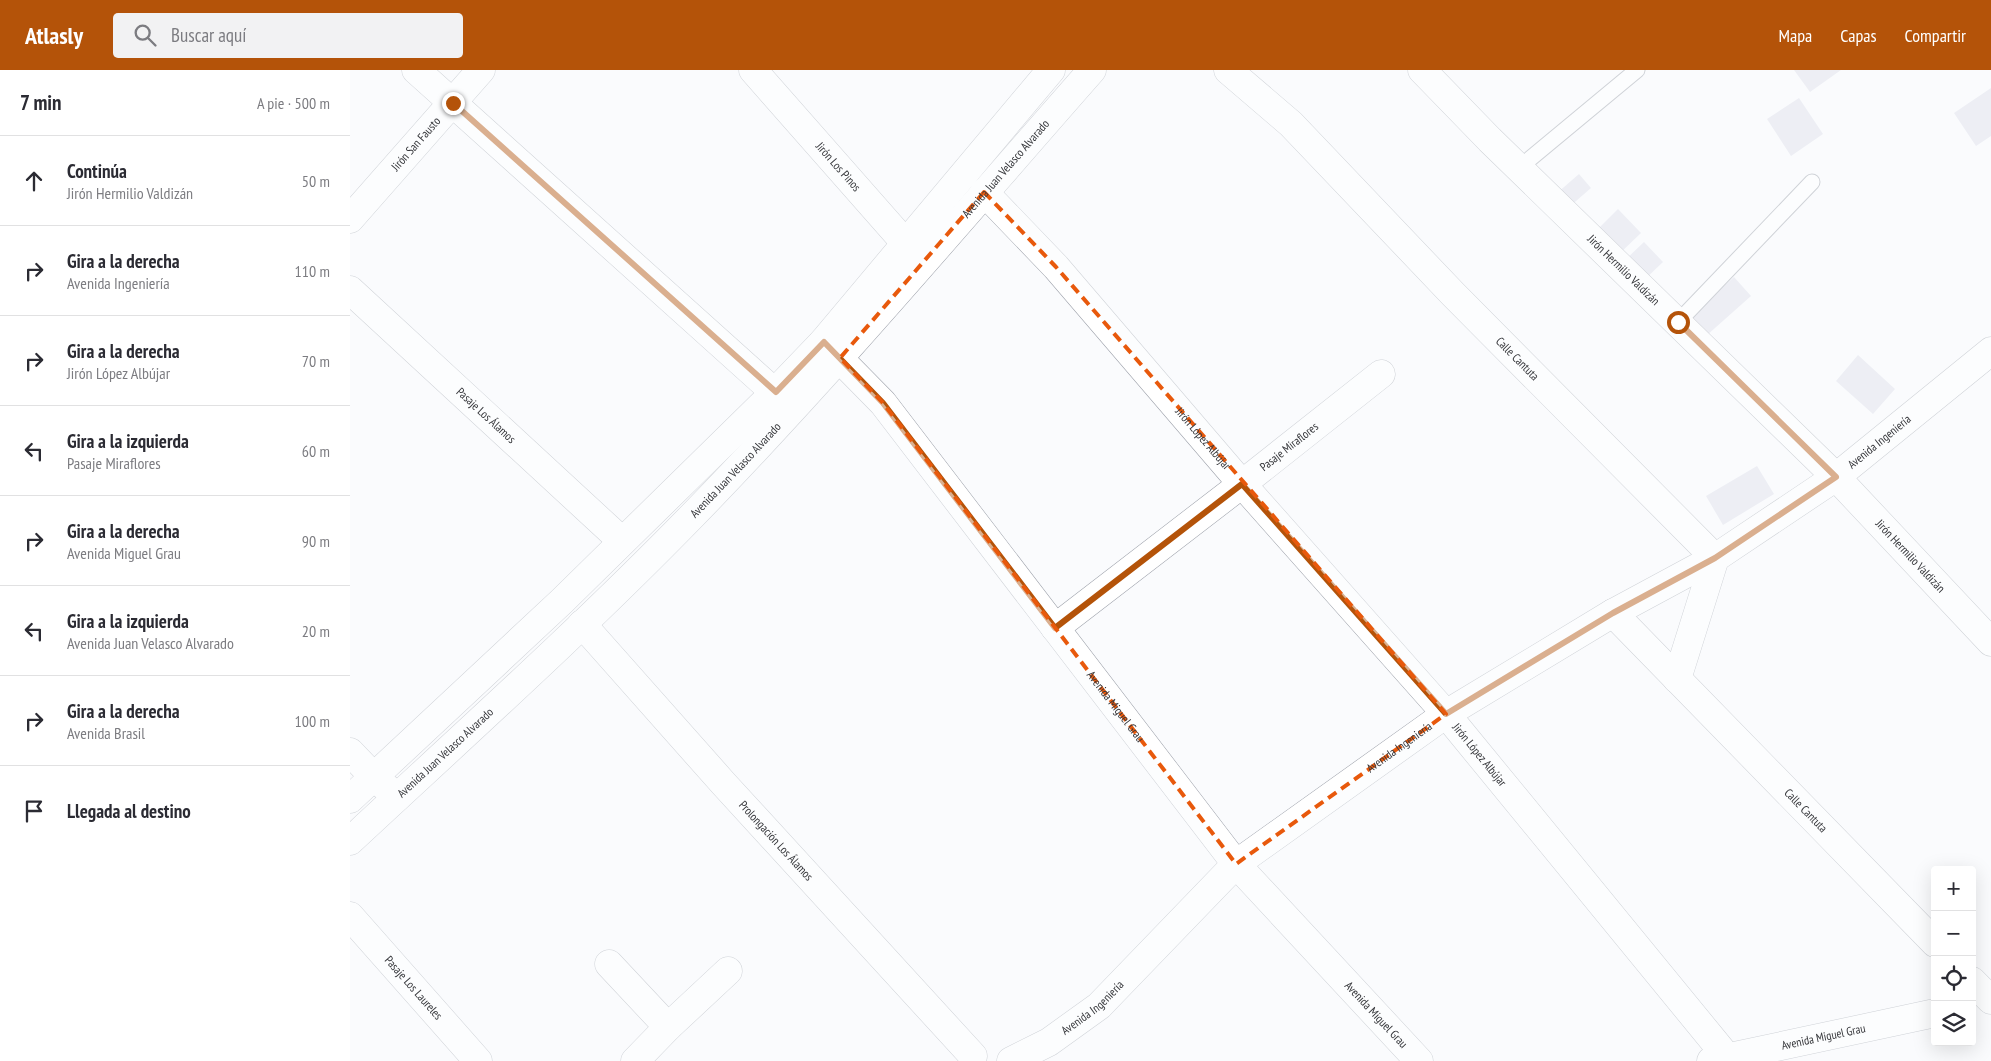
<!DOCTYPE html>
<html lang="es">
<meta charset="utf-8">
<style>
body{margin:0;font-family:"PT Sans Narrow",sans-serif;background:#f2f2f3;color:#2b2b33}
.controls{position:absolute;right:15px;bottom:15px;display:grid;overflow:hidden;border-radius:5px;box-shadow:0 5px 20px #0002}
.controls button{width:45px;height:45px;display:grid;place-items:center;padding:0;border:0;border-bottom:1px solid #e1e1e2;background:#fff;color:#2b2b33;font:25px sans-serif}
.stop{position:absolute;width:15px;height:15px;margin:-11px;border:4px solid #b45309;border-radius:50%;background:#fff}
.stop.end{background:#b45309;border-color:#fff;box-shadow:0 1px 5px #0008}
.list{margin:0;padding:0;list-style:none}
h2{display:flex;justify-content:space-between;align-items:center;height:65px;margin:0;padding:0 20px;font-size:21px}
h2 small{font-size:16px;font-weight:400;color:#7c7c81}
.list li{display:grid;grid-template-columns:32px 1fr auto;gap:15px;align-items:center;box-sizing:border-box;height:90px;padding:0 20px;border-top:1px solid #e1e1e2}
.list b{display:block;font-size:19px;white-space:nowrap}
.list p{margin:0;font-size:16px;white-space:nowrap;color:#7c7c81}
.list em{font-size:16px;font-style:normal;color:#7c7c81}
.icon{flex:none;width:28px;height:28px;fill:none;stroke:currentColor;stroke-width:2;stroke-linecap:round;stroke-linejoin:round}
.map{position:relative;flex:none;width:1641px;height:991px;overflow:hidden}
header{display:flex;align-items:center;gap:30px;box-sizing:border-box;height:70px;padding:0 25px;background:#b45309;color:#fff}
header strong{font-size:24px}
nav{display:flex;gap:28px;margin-inline-start:auto;font-size:18px}
.search{width:350px;height:45px;background:#f2f2f3;display:flex;align-items:center;gap:12px;box-sizing:border-box;padding:0 18px;border-radius:5px;color:#7c7c81;font-size:19px}
main{display:flex}
aside{flex:1;background:#fff}
.map>svg:first-child{display:block}
</style>
<header>
<strong>Atlasly</strong>
<div class="search"><svg class="icon" aria-label="search" viewBox="0 0 24 24"><circle cx="10" cy="10" r="6"/><path d="M15 15l6 6"/></svg>Buscar aquí</div>
<nav><a>Mapa</a><a>Capas</a><a>Compartir</a></nav>
</header>
<main>
<aside>
<h2>7 min<small>A pie · 500 m</small></h2>
<ul class="list">
<li><svg class="icon" aria-label="ahead" viewBox="0 0 24 24"><path d="M12 20V5M6 11l6-6 6 6"/></svg><div><b>Continúa</b><p>Jirón Hermilio Valdizán</p></div><em>50 m</em></li>
<li><svg class="icon" aria-label="right" viewBox="0 0 24 24"><path d="M7 20v-9h11M14 6l5 5-5 5"/></svg><div><b>Gira a la derecha</b><p>Avenida Ingeniería</p></div><em>110 m</em></li>
<li><svg class="icon" aria-label="right" viewBox="0 0 24 24"><path d="M7 20v-9h11M14 6l5 5-5 5"/></svg><div><b>Gira a la derecha</b><p>Jirón López Albújar</p></div><em>70 m</em></li>
<li><svg class="icon" aria-label="left" viewBox="0 0 24 24"><path d="M17 20v-9H6M10 6l-5 5 5 5"/></svg><div><b>Gira a la izquierda</b><p>Pasaje Miraflores</p></div><em>60 m</em></li>
<li><svg class="icon" aria-label="right" viewBox="0 0 24 24"><path d="M7 20v-9h11M14 6l5 5-5 5"/></svg><div><b>Gira a la derecha</b><p>Avenida Miguel Grau</p></div><em>90 m</em></li>
<li><svg class="icon" aria-label="left" viewBox="0 0 24 24"><path d="M17 20v-9H6M10 6l-5 5 5 5"/></svg><div><b>Gira a la izquierda</b><p>Avenida Juan Velasco Alvarado</p></div><em>20 m</em></li>
<li><svg class="icon" aria-label="right" viewBox="0 0 24 24"><path d="M7 20v-9h11M14 6l5 5-5 5"/></svg><div><b>Gira a la derecha</b><p>Avenida Brasil</p></div><em>100 m</em></li>
<li><svg class="icon" aria-label="arrive" viewBox="0 0 24 24"><path d="M6 21V4h12l-3 4 3 4H6"/></svg><div><b>Llegada al destino</b></div></li>
</ul>
</aside>
<div class="map">
<svg width="1641" height="991" viewBox="0 0 1641 991">
<rect width="100%" height="100%" fill="#fafbfd"/>
<path fill="#dedee9" d="M1444 0H1491L1460 22Z
M1641 18V66L1626 76 1604 43Z
M1449 28 1473 64 1441 86 1417 49Z
M1229 104 1241 118 1218 138 1206 124Z
M1268 139 1291 163 1266 187 1243 164Z
M1294 172 1313 192 1291 213 1272 193Z
M1384 207 1401 226 1356 266 1339 248Z
M1508 285 1545 319 1523 344 1486 311Z
M1407 396 1424 424 1373 455 1356 426Z"/>
<g fill="none" stroke-linecap="round" stroke-linejoin="round">
<defs>
<path id="service" d="M1169 98 1287 0
M1328 252 1462 112"/>
<g id="minor">
<path d="M66 0 442 338"/>
<path id="s1" d="M403 0 572 192"/>
<path id="s2" d="M878 0 941 54 1103 224 1365 488 1327 609"/>
<path id="s3" d="M1072 0 1140 70 1486 407 1641 572"/>
<path id="s4" d="M634 122 706 197 892 414 1096 644 1377 987"/>
<path id="s5" d="M0 149 131 0"/>
<path id="s6" d="M0 220 272 471"/>
<path id="s7" d="M473 272 533 333 886 794 1069 991"/>
<path id="s8" d="M1263 543 1585 873"/>
<path id="s9" d="M232 554 373 713 623 986"/>
<path id="s10" d="M705 558 892 414 1031 304"/>
<path d="M0 682 24 707 47 727"/>
<path id="s11" d="M0 846 128 991"/>
<path d="M259 894 318 957 285 991"/>
<path d="M1622 911 1641 930"/>
<path d="M318 957 378 901"/>
<path id="s12" d="M661 991 699 972 749 936 886 794 1096 644 1263 543 1365 488 1486 407 1641 281"/>
<path id="s13" d="M1361 991 1585 943"/>
</g>
<g id="tertiary">
<path d="M0 729 212 531 425 322 473 272 701 0"/>
<path id="s14" d="M0 771C115 664 233 558 343 445 482 302 610 150 742 0"/>
</g>
</defs>
<use href="#service" stroke="#9da1aa" stroke-width="17"/>
<use href="#minor" stroke="#9da1aa" stroke-width="29"/>
<use href="#tertiary" stroke="#9da1aa" stroke-width="29"/>
<use href="#service" stroke="#fff" stroke-width="15"/>
<use href="#minor" stroke="#fff" stroke-width="28"/>
<use href="#tertiary" stroke="#fff" stroke-width="28"/>
</g>
<g fill="none" stroke-linecap="round" stroke-linejoin="round">
<path stroke="#b45309" stroke-width="6" d="M103 33 426 322 474 272 533 333 705 558 892 414 1096 644 1263 543 1365 488 1486 407 1328 252"/>
</g>
<path d="M0 0H1641V991H0ZM634 122 706 197 1096 644 886 794 533 333 490 288Z" fill="#fafbfd" fill-opacity=".55" fill-rule="evenodd"/>
<path fill="none" stroke="#e8590c" stroke-width="4" stroke-dasharray="10 6" stroke-linejoin="round" d="M634 122 706 197 1096 644 886 794 533 333 490 288Z"/>
<g text-anchor="middle" stroke-width="5" stroke-linejoin="round" paint-order="stroke">
<g font-size="12" fill="#36373b" stroke="#fff">
<text dy="4" stroke="none"><textPath href="#s5" startOffset="100">Jirón San Fausto</textPath></text>
<text dy="4" stroke="none"><textPath href="#s1" startOffset="129">Jirón Los Pinos</textPath></text>
<text dy="4" stroke="none"><textPath href="#s14" startOffset="940">Avenida Juan Velasco Alvarado</textPath></text>
<text dy="4" stroke="none"><textPath href="#s3" startOffset="284">Jirón Hermilio Valdizán</textPath></text>
<text dy="4" stroke="none"><textPath href="#s2" startOffset="409">Calle Cantuta</textPath></text>
<text dy="4" stroke="none"><textPath href="#s6" startOffset="185">Pasaje Los Álamos</textPath></text>
<text dy="4" stroke="none"><textPath href="#s4" startOffset="330">Jirón López Albújar</textPath></text>
<text dy="4" stroke="none"><textPath href="#s12" startOffset="1072">Avenida Ingeniería</textPath></text>
<text dy="4" stroke="none"><textPath href="#s10" startOffset="296">Pasaje Miraflores</textPath></text>
<text dy="4" stroke="none"><textPath href="#s14" startOffset="535">Avenida Juan Velasco Alvarado</textPath></text>
<text dy="4" stroke="none"><textPath href="#s3" startOffset="689">Jirón Hermilio Valdizán</textPath></text>
<text dy="4" stroke="none"><textPath href="#s7" startOffset="468">Avenida Miguel Grau</textPath></text>
<text dy="4" stroke="none"><textPath href="#s12" startOffset="502">Avenida Ingeniería</textPath></text>
<text dy="4" stroke="none"><textPath href="#s14" startOffset="130">Avenida Juan Velasco Alvarado</textPath></text>
<text dy="4" stroke="none"><textPath href="#s4" startOffset="750">Jirón López Albújar</textPath></text>
<text dy="4" stroke="none"><textPath href="#s8" startOffset="276">Calle Cantuta</textPath></text>
<text dy="4" stroke="none"><textPath href="#s9" startOffset="291">Prolongación Los Álamos</textPath></text>
<text dy="4" stroke="none"><textPath href="#s11" startOffset="96">Pasaje Los Laureles</textPath></text>
<text dy="4" stroke="none"><textPath href="#s12" startOffset="98">Avenida Ingeniería</textPath></text>
<text dy="4" stroke="none"><textPath href="#s7" startOffset="872">Avenida Miguel Grau</textPath></text>
<text dy="4" stroke="none"><textPath href="#s13" startOffset="115">Avenida Miguel Grau</textPath></text>
</g>
</g>
</svg>
<div class="controls">
<button>+</button>
<button>−</button>
<button><svg class="icon" aria-label="locate" viewBox="0 0 24 24"><circle cx="12" cy="12" r="6"/><path d="M12 2v4M12 18v4M2 12h4M18 12h4"/></svg></button>
<button><svg class="icon" aria-label="layers" viewBox="0 0 24 24"><path d="M12 4l9 5-9 5-9-5zM3 14l9 5 9-5"/></svg></button>
</div>
<div class="stop" style="left:1328px;top:252px"></div>
<div class="stop end" style="left:103px;top:33px"></div>
</div>
</main>
